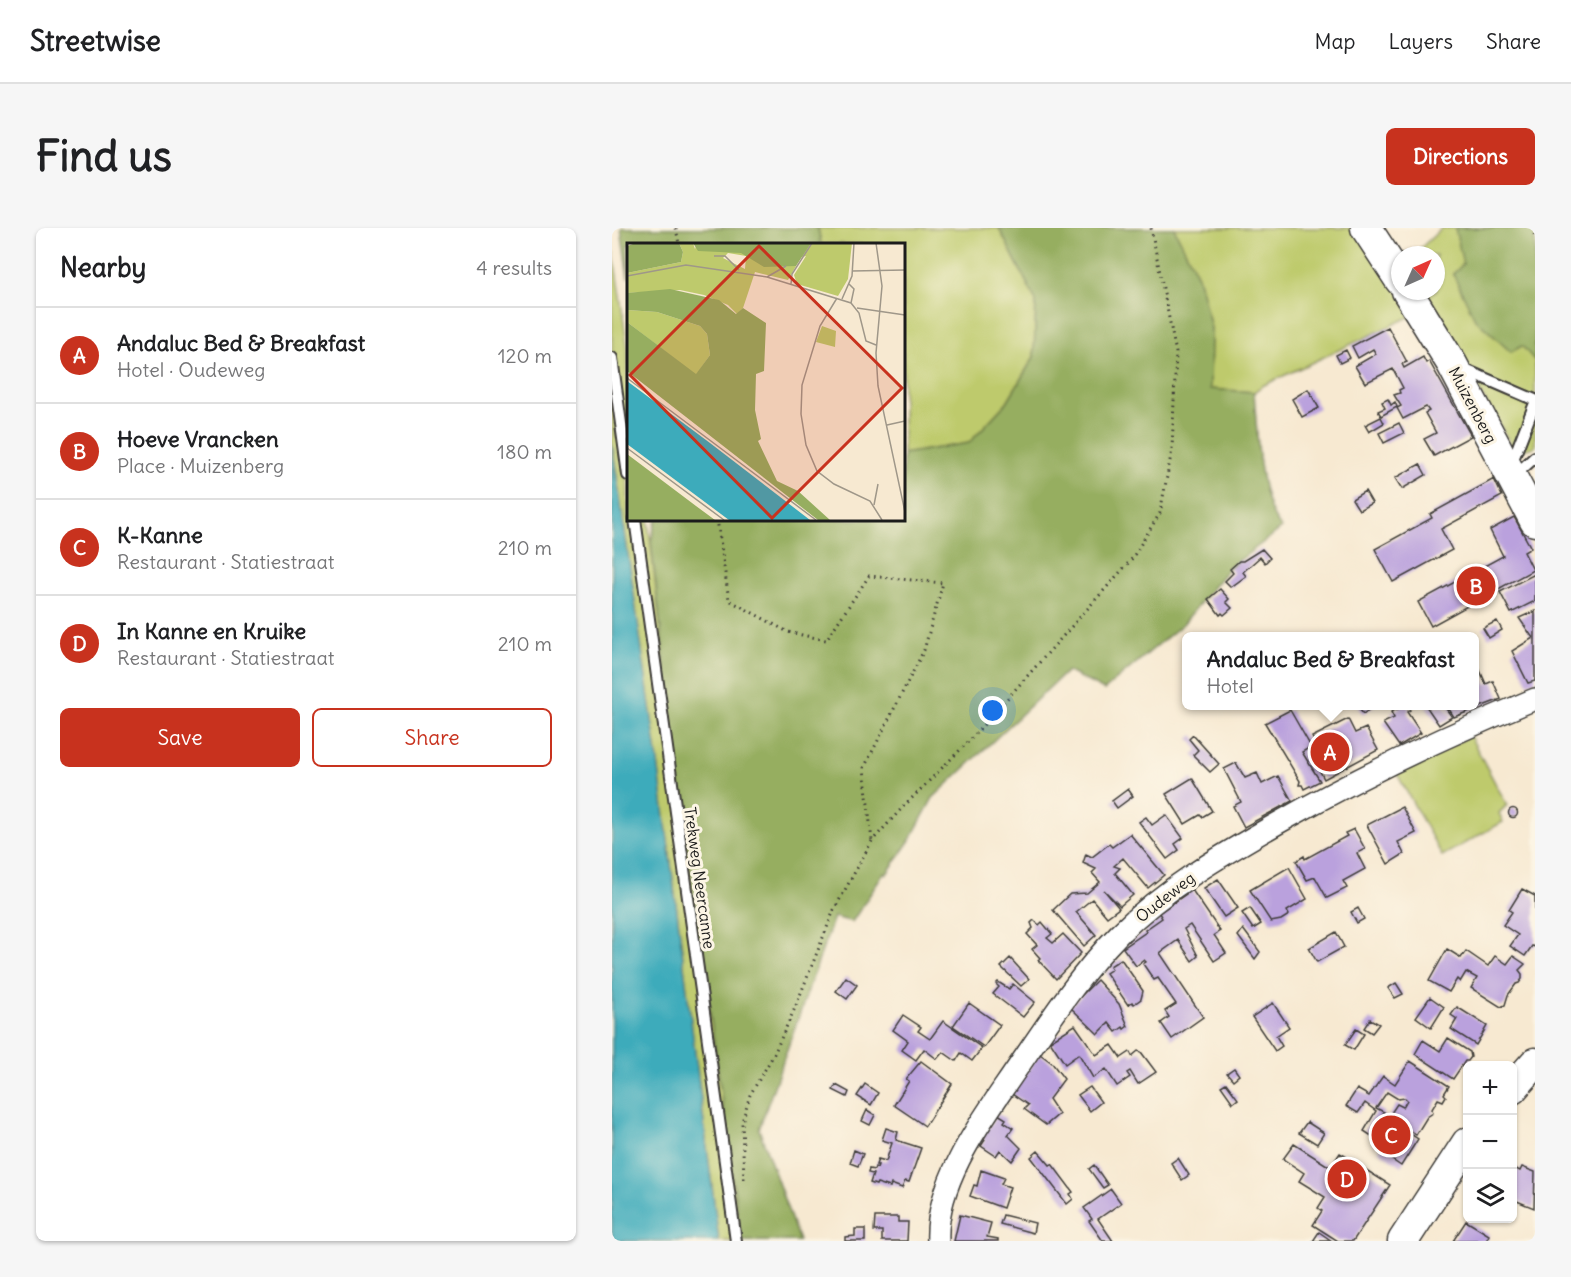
<!DOCTYPE html>
<meta charset="utf-8">
<style>
body{margin:0;font-family:Delius,sans-serif;background:#f6f6f6;color:#202124}
.controls{position:absolute;right:18px;bottom:18px;display:grid;overflow:hidden;border-radius:9px;box-shadow:0 2px 4px #0004}
.controls button{width:54px;height:54px;display:grid;place-items:center;padding:0;border:0;border-bottom:2px solid #e0e0e0;background:#fff;color:#202124;font:30px sans-serif}
.compass{position:absolute;left:779px;top:18px;width:54px;height:54px;border-radius:50%;background:#fff;box-shadow:0 2px 4px #0004;rotate:45deg}
.you{position:absolute;left:381px;top:483px;width:21px;height:21px;margin:-15px;border:4px solid #fff;border-radius:50%;background:#1a73e8;box-shadow:0 0 0 9px #1a73e833}
.badge{display:grid;place-items:center;width:39px;height:39px;border-radius:50%;background:#c8321e;color:#fff;font-size:20px;font-weight:700}
.pin{position:absolute;translate:-50% -50%;border:3px solid #fff;box-shadow:0 2px 6px #0006}
.popup{position:absolute;left:570px;top:404px;width:297px;height:78px;box-sizing:border-box;display:grid;place-content:center;border-radius:9px;background:#fff;filter:drop-shadow(0 2px 4px #0005);font-size:20px;white-space:nowrap;color:#757577}
.popup b{font-size:22px;color:#202124}
.popup::after{content:'';position:absolute;left:50%;top:100%;margin-left:-12px;border:12px solid transparent;border-top-color:#fff}
.list{margin:0;padding:0;list-style:none}
h2{display:flex;justify-content:space-between;align-items:center;height:78px;margin:0;padding:0 24px;font-size:26px}
h2 small{font-size:20px;font-weight:400;color:#757577}
.list li{display:grid;grid-template-columns:39px 1fr auto;gap:18px;align-items:center;box-sizing:border-box;height:96px;padding:0 24px;border-top:2px solid #e0e0e0}
.list b{display:block;font-size:22px;white-space:nowrap}
.list p{margin:0;font-size:20px;white-space:nowrap;color:#757577}
.list em{font-size:20px;font-style:normal;color:#757577}
.actions{display:flex;gap:12px;padding:18px 24px}
.actions a{flex:1;padding:14px 0;border:2px solid #c8321e;border-radius:9px;text-align:center;font-size:21px;color:#c8321e}
.actions .main{background:#c8321e;color:#fff}
.icon{flex:none;width:33px;height:33px;fill:none;stroke:currentColor;stroke-width:2;stroke-linecap:round;stroke-linejoin:round}
.map{position:relative;flex:none;width:923px;height:1013px;overflow:hidden;border-radius:9px}
header{display:flex;align-items:center;gap:36px;box-sizing:border-box;height:84px;padding:0 30px;background:#fff;border-bottom:2px solid #e0e0e0}
header strong{font-size:28px}
nav{display:flex;gap:33px;margin-inline-start:auto;font-size:21px}
.intro{display:flex;align-items:center;justify-content:space-between;box-sizing:border-box;height:144px;padding:0 36px}
h1{margin:0;font-size:42px}
.button{padding:15px 27px;border-radius:9px;background:#c8321e;color:#fff;font-size:21px;font-weight:700}
main{display:flex;gap:36px;padding:0 36px}
aside{flex:1;background:#fff;border-radius:9px;box-shadow:0 2px 4px #0004}
.map>svg:first-child{display:block}
</style>
<header>
<strong>Streetwise</strong>
<nav><a>Map</a><a>Layers</a><a>Share</a></nav>
</header>
<div class="intro"><h1>Find us</h1><a class="button">Directions</a></div>
<main>
<aside>
<h2>Nearby<small>4 results</small></h2>
<ul class="list">
<li><span class="badge">A</span><div><b>Andaluc Bed &amp; Breakfast</b><p>Hotel · Oudeweg</p></div><em>120 m</em></li>
<li><span class="badge">B</span><div><b>Hoeve Vrancken</b><p>Place · Muizenberg</p></div><em>180 m</em></li>
<li><span class="badge">C</span><div><b>K-Kanne</b><p>Restaurant · Statiestraat</p></div><em>210 m</em></li>
<li><span class="badge">D</span><div><b>In Kanne en Kruike</b><p>Restaurant · Statiestraat</p></div><em>210 m</em></li>
</ul>
<div class="actions"><a class="main">Save</a><a>Share</a></div>
</aside>
<div class="map">
<svg width="923" height="1013" viewBox="0 0 923 1013">
<rect width="100%" height="100%" fill="#fcf5e5"/>
<filter id="ink" filterUnits="userSpaceOnUse"><feTurbulence type="fractalNoise" baseFrequency=".0167" numOctaves="2"/><feDisplacementMap in="SourceGraphic" scale="12" xChannelSelector="R" yChannelSelector="G"/><feConvolveMatrix kernelMatrix="1 2 1 2 8 2 1 2 1" color-interpolation-filters="sRGB"/></filter>
<filter id="wash" filterUnits="userSpaceOnUse"><feTurbulence type="fractalNoise" baseFrequency=".008" numOctaves="4" result="noise"/><feDisplacementMap in="SourceGraphic" scale="24" xChannelSelector="R" yChannelSelector="G"/><feGaussianBlur stdDeviation="1.35" result="paint"/><feColorMatrix in="noise" values="0 0 0 0 0 0 0 0 0 0 0 0 0 0 0 0 0 1.4 0 .05"/><feComposite in="paint" operator="in"/></filter>
<g filter="url(#wash)">
<rect width="100%" height="100%" fill="#f7e9d1"/>
<path fill="#beca6c" stroke="#6d7344" stroke-width="1.5" d="M206 0H387L424 73 422 129 395 174 357 215 291 226V16H209Z
M562 0H770L788 63H824V27H801L830 0H923L848 21 852 37 923 133V219L903 223 844 123 797 89 650 158 642 164 598 161 599 100 586 48Z
M0 15 16 122V291H36L62 519 129 1013H107L45 526 0 215Z
M858 508 895 577 887 585 891 594 830 628 784 544Z"/>
<path fill="#96ae60" stroke="#59653e" stroke-width="1.5" d="M9 0H206L209 16H16V50Z
M387 0H562L586 48 599 100 598 161 642 164C645 199 646 276 670 300L616 341 571 396 492 462 455 443 321 570 298 612 274 647 272 645 240 694 222 689 147 901 187 1013H129L62 519 39 313 44 291H291V226L357 215 395 174 422 129 424 73Z
M843 0H923V133L910 118 899 124 863 91 841 46 851 36Z"/>
<path fill="#3dabbb" stroke="#2c646c" stroke-width="1.5" d="M0 215 45 526 107 1013H0Z"/>
<g id="blocks">
<path fill="#baa1dd" d="M776 99 795 134 790 136 792 140 811 129 814 135 817 133 859 208 822 228 812 211 824 205 813 185 817 183 814 179 791 191 785 180 789 178 782 167 788 165 787 162 791 160 781 141 753 155 743 138 764 126 761 121 746 130 740 118Z
M734 122 738 130 728 135 724 127Z
M696 161 707 180 690 189 680 171Z
M776 171 779 177 783 174 785 179 769 188 766 183 773 180 770 174Z
M769 189 772 195 757 204 753 197Z
M787 195 792 205 772 215 767 205Z
M808 236 814 247 790 261 783 250Z
M882 251 890 268 829 301 840 322 781 354 763 321 820 290 818 286Z
M753 263 760 275 747 282 740 271Z
M902 289 919 320 912 324 921 342 819 398 806 374 891 328 878 302Z
M650 321 658 330 653 335 648 329 631 344 634 348 619 359 613 353 621 345 618 341 627 333H631Z
M923 346V373L899 385 888 364Z
M608 361 617 371 614 374 620 380 612 387 610 385 608 387 596 371Z
M923 383V453L916 455 900 423 921 410 907 390Z
M885 393 890 402 877 410 871 400Z
M862 429 874 456 881 453 889 471 842 489 835 478H862Z
M745 478H762L751 486Z
M786 478H795L798 482 795 484 809 505 787 518 771 495 782 490 779 484 788 480Z
M814 478H832L840 489 827 497Z
M678 482 699 519 690 524 708 553 692 561 690 557H687L688 553 653 495Z
M736 491 743 505 754 500 766 522 712 551 699 526 707 522 700 509Z
M581 507 607 536 598 544 581 527 586 522 577 511Z
M624 535 633 550 645 545 650 556 666 548 680 573 632 599 621 578 629 574 612 541Z
M580 550 600 583 590 589 588 587 573 596 554 566Z
M516 561 521 568 505 580 500 573Z
M790 579 804 605 786 614 792 626 776 636 755 597Z
M896.5 585a4.5 4.5 0 1 1 9 0a4.5 4.5 0 1 1-9 0Z
M554 587 571 610 563 616 567 622 555 631 527 594 534 589 540 597Z
M742 601 753 621 745 625 753 641 731 653 735 660 715 670 703 649 695 652 684 633 692 628 693 631 735 608 733 605Z
M518 606 552 647 536 660 511 630 502 638 508 640 503 645 521 667 508 678 492 662 507 680 495 689 480 671 464 684 484 707 472 718 441 682 458 666 475 665 488 654 480 645 484 641 471 635 474 626 480 629 497 616 500 619Z
M677 639 695 671 675 683 677 687 669 692 659 694 638 662Z
M606 651 626 680 612 689 592 660Z
M910 661 923 668V719L920 718 913 728 898 718 906 707 891 697 900 684 897 682Z
M580 662 608 703 602 707 614 725 602 733 578 697 572 701 586 728 580 733 566 712 548 725 591 789 560 811 549 795 557 789 553 783 564 776 546 750 542 752 531 736 534 734 532 732 524 738 511 720 534 704 533 702 550 690 547 685Z
M638 680 649 696 641 701 630 685Z
M746 680 752 691 745 695 739 684Z
M422 692 427 697 430 694 440 706 435 710 441 715 451 706 469 725 444 751 426 732 428 730 420 721 425 717 415 706 421 700 419 695Z
M631 701 648 724 643 731 626 708Z
M724 704 732 719 705 734 697 720Z
M835 721 849 730 854 723 876 738 883 728 895 736 901 728 913 736 907 742 910 746V751L907 755 904 756 896 767 893 777 889 779 859 760 865 750 854 744 848 754 845 751 837 764 817 753Z
M398 730 417 751 409 758 389 739Z
M509 731 531 763 529 771 522 776 520 774 516 777 494 745 500 741 498 738Z
M234 749 245 757 235 771 224 763Z
M485 752 507 776 516 798 512 801 511 799 504 804 497 795 486 806 458 779Z
M386 754 397 761 401 756 423 774 411 789 381 766 387 759 384 756Z
M784 755 791 766 783 770 776 760Z
M818 769 832 779 819 800 804 789Z
M357 775 388 797 372 819 341 798Z
M661 775 677 799 664 808 670 818 663 823 640 789Z
M845 779 875 798 864 817 839 801 845 791 839 787Z
M291 787 309 799 306 803 318 811 331 793 370 820 360 833 349 825 344 833 331 824 325 831 312 821 304 832 290 822 296 813 281 802Z
M758 791 767 796 760 805 752 800Z
M463 797 484 827 500 817 509 830 518 824 520 828 526 823 529 824 544 844 526 856 518 843 515 845 518 849 505 858 494 841 481 850 467 826 453 836 438 813Z
M744 801 752 806 742 822 733 817Z
M836 810 858 824 859 829 856 833H853L841 851 803 826 811 812 828 823Z
M428 826 440 835 452 851 437 871 447 886 434 897 412 881 416 877 400 866Z
M309 833 340 856 313 898 282 877 297 853 294 851Z
M798 833 837 858 832 866 834 868 831 873 826 871 820 881 821 885 815 889 804 907 777 888 785 876 791 879 795 872 793 870 786 871 775 864 764 880 772 884 770 887 806 911 789 938 767 923 772 916 752 903 764 883 753 875 746 885 734 878 745 861 757 868 771 848 783 856Z
M622 840 627 847 621 852 615 845Z
M614 855 626 871 621 875 609 858Z
M253 856 266 865 259 877 245 868Z
M224 857 237 864 235 869 221 862Z
M478 859 489 874 478 883 466 867Z
M255 882 263 887 258 897 250 893Z
M386 886 394 891 392 894 401 900 396 907 409 920 400 933 388 922 384 928 369 918 373 912 370 910Z
M695 894 712 905 705 916 687 905Z
M274 900 286 904 284 912 309 920 297 954 293 953 290 960 279 956 278 959 265 955 264 957 258 955 261 946 256 945 257 941 262 942 263 939 265 940 266 937H264L266 931 274 933 280 915 270 912Z
M682 916 721 941 725 936 722 934 728 925 746 935 744 939 749 943 751 940 778 957 741 1013H726L701 997 710 983 706 980 713 969 687 953 692 945 671 931Z
M242 922 251 926 246 938 238 935Z
M426 923 438 937 440 936 461 964 458 966 461 971 455 976 419 929Z
M566 930 577 947 570 952 559 935Z
M482 937 496 957 491 960 477 941Z
M900 939 908 943 910 939 923 944 922 980 900 971Z
M369 942 392 950 389 956 398 959 391 980 358 968 362 957 365 958Z
M499 961 509 975 486 991 501 1013H491L477 993 480 991 472 980Z
M348 987 379 995 375 1009 386 1011V1013H342Z
M391 987 423 995 421 1005 388 996Z
M263 989H286V994H296L295 1013H270V1003H262Z
M854 993 877 1007 874 1013H841Z
M243 1001H253V1013H233V1009L243 1008Z
M707 1004 720 1013H701Z"/>
</g>
</g>
<g filter="url(#ink)">
<use href="#blocks" fill-opacity="0" stroke="#3d3b37" stroke-width="1.5"/>
<g fill="none" stroke-linecap="round" stroke-linejoin="round">
<defs>
<path id="lane" d="M0 130 16 247
M849 140 923 172
M901 238 902 229 923 175
M901 249 923 229
M23 291 124 1013"/>
<path id="street" d="M326 1013C323 959 364 900 393 858 429 806 463 751 507 706 553 660 610 627 666 595 749 548 835 507 923 471"/>
<path id="secondary" d="M754 0 788 52
M795 63 840 136 923 293
M900 861 923 835
M791 1013 855 915"/>
</defs>
<use href="#lane" stroke="#3d3b37" stroke-width="14"/>
<use href="#street" stroke="#3d3b37" stroke-width="24"/>
<use href="#secondary" stroke="#3d3b37" stroke-width="33"/>
<path stroke="#3d3b37" stroke-width="3" stroke-dasharray="1.5 4.5" stroke-linecap="butt" d="M64 0 67 16
M921 0 923 10
M105 291 117 372 176 404 214 412 257 348 331 355 312 422 252 540 260 613
M132 951 130 894 138 867 161 828 183 780 222 682 260 613 291 579 359 511 519 332 548 285 560 222 564 125 539 0"/>
<use href="#lane" stroke="#fff" stroke-width="10"/>
<use href="#street" stroke="#fff" stroke-width="21"/>
<use href="#secondary" stroke="#fff" stroke-width="30"/>
</g>
</g>
<g text-anchor="middle" stroke-width="6" stroke-linejoin="round" paint-order="stroke">
<g font-size="16" fill="#1c1c1c" stroke="#fcf5e5">
<text transform="translate(861 177) rotate(62)" y="6">Muizenberg</text>
<text transform="translate(88 650) rotate(82)" y="6">Trekweg Neercanne</text>
<text transform="translate(553 669) rotate(-38)" y="6">Oudeweg</text>
</g>
</g>
<g transform="translate(15 15)">
<rect width="278" height="278" fill="#f7e9d1"/>
<path d="M52 0H66L68 6 70 0H225L221 36 211 53 170 41 167 32 179 13 147 21 169 23 161 37 128 29 116 65 110 71 101 62 77 52 53 47 0 50V30L54 19 56 9ZM101 10 119 13 118 26 96 15ZM0 67 30 69 73 83 80 91 83 112 69 132 0 79ZM195 83 209 88 208 104 189 99Z" fill="#beca6c" fill-rule="evenodd"/>
<path d="M9 0H52L56 9 54 19 0 30V3ZM66 0H184L169 23 137 24 114 10 71 8ZM43 46 92 57 109 71 116 65 139 80 137 128 129 131 128 167 134 196 131 198 150 238 171 248 203 277H191L0 128V79L69 131 83 112 80 91 73 83 30 69 0 67V50ZM0 211 69 263 88 277H0Z" fill="#96ae60"/>
<path d="M0 138 83 200 183 277H102L0 201Z" fill="#3dabbb"/>
<path fill="none" stroke="#9f9789" stroke-width="1.5" d="M249 0 255 43 249 110 251 143 278 269M87 13H98L112 27M225 28 278 27M0 33 59 22 140 34 224 60 232 70 239 98 249 102M140 34 159 23M164 41 165 31 185 0M222 41 227 46 224 60M210 55 193 83 175 142 174 171 179 202 190 228 207 241 243 258 255 277M215 56 225 33 227 0M230 65 278 72M0 135 189 277M260 182 278 178M0 205 97 277M247 262 251 241"/>
<path fill="#c8321e" fill-opacity="0.15" stroke="#c8321e" stroke-width="3" d="M132 3 275 145 145 275 3 132Z"/>
<rect width="278" height="278" fill="none" stroke="#1c1c1c" stroke-width="3"/>
</g>
</svg>
<div class="controls">
<button>+</button>
<button>−</button>
<button><svg class="icon" aria-label="layers" viewBox="0 0 24 24"><path d="M12 4l9 5-9 5-9-5zM3 14l9 5 9-5"/></svg></button>
</div>
<svg class="compass" viewBox="-18 -18 36 36"><path d="M0-13l5 13h-10z" fill="#e53935"/><path d="M0 13l5-13h-10z" fill="#757577"/></svg>
<div class="you"></div>
<div class="pin badge" style="left:718px;top:524px">A</div>
<div class="popup"><b>Andaluc Bed &amp; Breakfast</b>Hotel</div>
<div class="pin badge" style="left:864px;top:358px">B</div>
<div class="pin badge" style="left:779px;top:907px">C</div>
<div class="pin badge" style="left:735px;top:951px">D</div>
</div>
</main>
